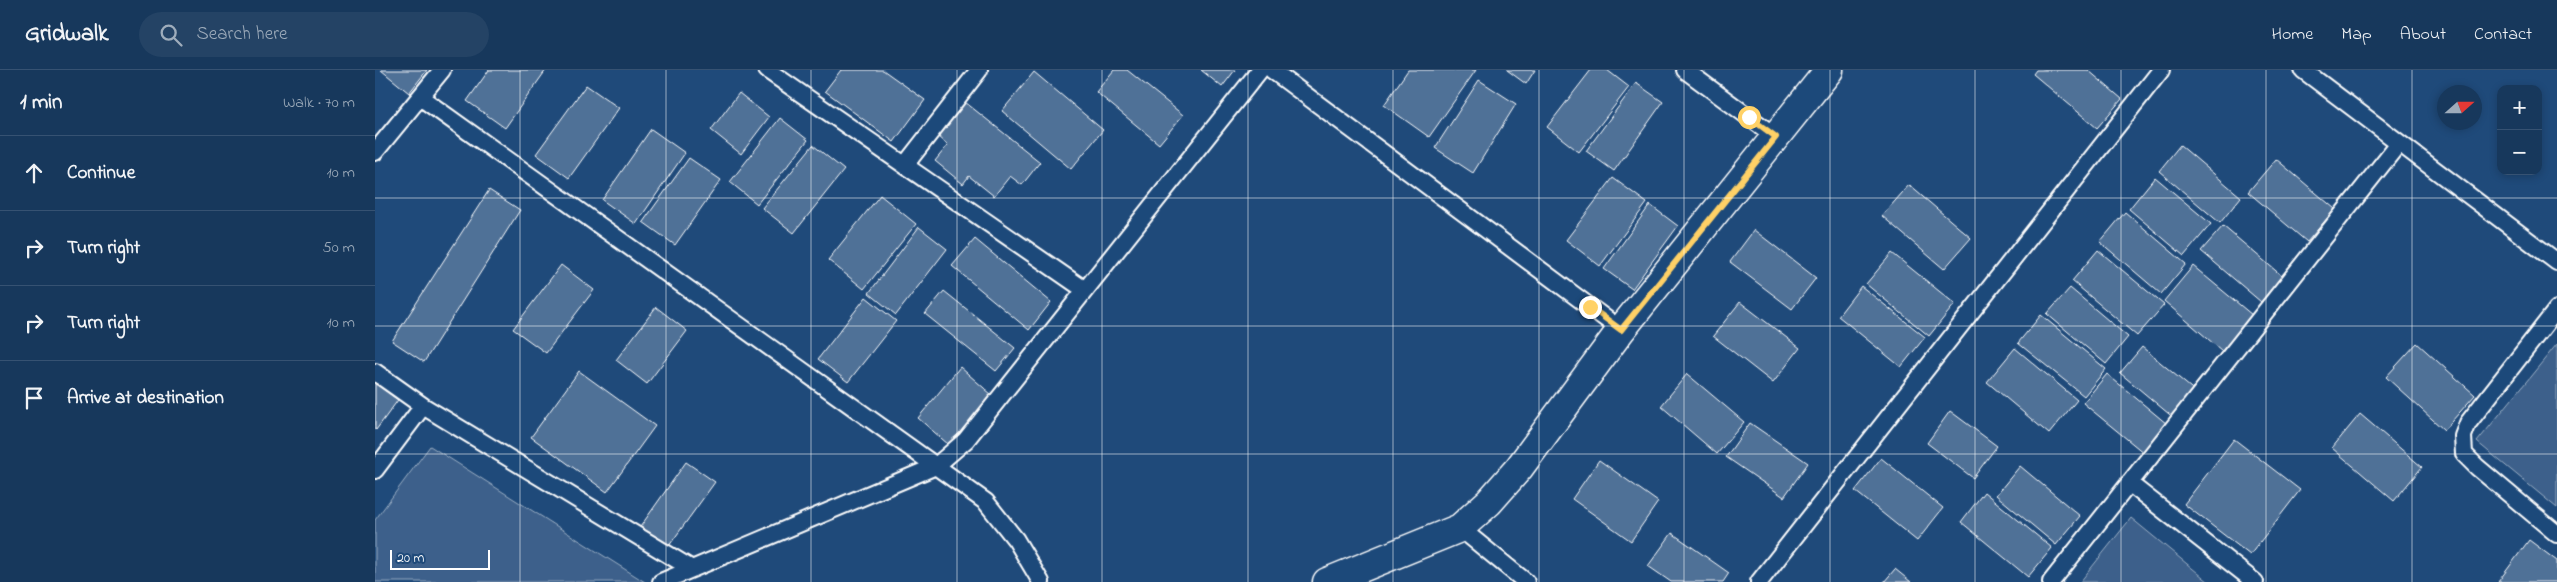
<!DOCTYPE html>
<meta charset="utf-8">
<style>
body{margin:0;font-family:"Indie Flower",sans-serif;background:#244365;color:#f1f3f6}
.controls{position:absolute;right:15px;top:15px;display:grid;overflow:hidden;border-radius:10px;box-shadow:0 2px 8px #0003}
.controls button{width:45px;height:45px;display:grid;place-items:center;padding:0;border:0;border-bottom:1px solid #365272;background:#17385c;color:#f1f3f6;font:25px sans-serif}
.compass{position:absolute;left:2062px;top:15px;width:45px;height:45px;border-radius:50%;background:#17385c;box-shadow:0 2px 8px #0003;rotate:69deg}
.scale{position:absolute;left:15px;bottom:12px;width:100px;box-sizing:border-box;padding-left:5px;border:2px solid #fff;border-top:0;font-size:14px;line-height:18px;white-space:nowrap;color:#fff;-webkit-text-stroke:4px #1f4a7a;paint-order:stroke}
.stop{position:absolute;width:15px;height:15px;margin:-11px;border:4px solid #ffd166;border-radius:50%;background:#fff}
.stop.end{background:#ffd166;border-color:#fff;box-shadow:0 1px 5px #0008}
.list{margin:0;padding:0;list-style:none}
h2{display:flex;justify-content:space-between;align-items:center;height:65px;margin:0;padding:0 20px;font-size:21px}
h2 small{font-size:16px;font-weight:400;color:#9eacbb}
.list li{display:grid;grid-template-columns:32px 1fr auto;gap:15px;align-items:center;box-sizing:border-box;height:75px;padding:0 20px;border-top:1px solid #365272}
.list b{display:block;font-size:19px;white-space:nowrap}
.list em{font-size:16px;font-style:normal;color:#9eacbb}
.icon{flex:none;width:28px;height:28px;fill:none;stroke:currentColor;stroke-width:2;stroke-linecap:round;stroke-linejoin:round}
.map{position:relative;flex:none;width:2182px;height:512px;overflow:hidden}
header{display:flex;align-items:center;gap:30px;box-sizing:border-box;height:70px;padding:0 25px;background:#17385c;border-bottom:1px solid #365272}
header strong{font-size:24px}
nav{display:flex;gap:28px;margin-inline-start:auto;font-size:18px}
.search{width:350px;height:45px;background:#244365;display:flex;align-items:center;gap:12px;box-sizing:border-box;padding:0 18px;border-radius:28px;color:#9eacbb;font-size:19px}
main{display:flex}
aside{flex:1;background:#17385c}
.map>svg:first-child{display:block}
</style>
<header>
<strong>Gridwalk</strong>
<div class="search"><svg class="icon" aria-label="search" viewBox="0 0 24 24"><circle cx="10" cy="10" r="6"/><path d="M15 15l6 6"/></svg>Search here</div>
<nav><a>Home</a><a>Map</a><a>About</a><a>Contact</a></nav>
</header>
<main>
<aside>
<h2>1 min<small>Walk · 70 m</small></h2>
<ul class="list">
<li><svg class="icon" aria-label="ahead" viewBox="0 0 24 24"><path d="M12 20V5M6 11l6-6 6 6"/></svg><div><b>Continue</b></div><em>10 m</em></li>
<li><svg class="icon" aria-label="right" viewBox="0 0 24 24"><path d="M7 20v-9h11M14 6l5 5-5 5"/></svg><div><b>Turn right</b></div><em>50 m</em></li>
<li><svg class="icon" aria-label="right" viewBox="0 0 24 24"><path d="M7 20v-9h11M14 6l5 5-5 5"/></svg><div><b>Turn right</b></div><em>10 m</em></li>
<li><svg class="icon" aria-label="arrive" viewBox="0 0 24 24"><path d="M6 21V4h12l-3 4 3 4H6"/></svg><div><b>Arrive at destination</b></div></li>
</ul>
</aside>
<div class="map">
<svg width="2182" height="512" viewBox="0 0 2182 512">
<rect width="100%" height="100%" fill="#1f4a7a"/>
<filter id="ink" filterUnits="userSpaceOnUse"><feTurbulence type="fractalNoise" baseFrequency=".02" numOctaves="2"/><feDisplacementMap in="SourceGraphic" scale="10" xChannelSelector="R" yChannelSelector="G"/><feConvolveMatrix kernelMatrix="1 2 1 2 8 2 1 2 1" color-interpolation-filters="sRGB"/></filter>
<g filter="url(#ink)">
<path fill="#3c618b" stroke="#9eb0c5" d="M2182 274V438L2102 372Z
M55 376 270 512H0V450Z
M1756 448 1834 512H1705Z"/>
<path fill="#507197" stroke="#fff" d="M6 0H52L34 23Z
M114 0H171L130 58 92 31Z
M466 0H508L550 30 519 72 450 21Z
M739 0H752L808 45 784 74 721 22Z
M826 0H860L847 17Z
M1033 0H1101L1054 67 1009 35Z
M1132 0H1160L1151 14Z
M1216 0H1232L1254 17 1204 82 1172 57Z
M1661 0H1713L1747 29 1722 58 1658 4Z
M659 2 728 60 696 99 627 41Z
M1104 10 1141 34 1098 103 1060 78Z
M1261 13 1288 32 1239 101 1211 81Z
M211 15 244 38 194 108 161 84Z
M364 23 394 47 366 84 336 60Z
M590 32 665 92 647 115 635 106 619 126 594 106 588 114 560 91 573 75 563 66Z
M405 48 433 70 382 134 355 112Z
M276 59 310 83 261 154 227 130Z
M438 75 469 100 419 163 387 138Z
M1805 75 1866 127 1845 153 1784 101Z
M314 88 346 110 300 175 268 152Z
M1901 89 1960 139 1932 172 1873 122Z
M1780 107 1836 154 1809 186 1754 139Z
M1238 108 1272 133 1225 196 1191 170Z
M1534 115 1596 168 1569 199 1507 146Z
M114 120 145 140 49 292 17 271Z
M505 125 541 154 489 219 453 190Z
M1275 135 1303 156 1257 219 1229 199Z
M1750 142 1811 194 1786 224 1725 172Z
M1848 156 1907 206 1886 232 1826 181Z
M544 157 572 179 521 245 494 223Z
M1379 160 1441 208 1417 239 1355 192Z
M600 169 676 232 654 260 577 196Z
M1723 180 1789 235 1762 266 1697 211Z
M1517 183 1580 234 1554 266 1491 214Z
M186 195 219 220 171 283 138 259Z
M1818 196 1877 245 1847 281 1789 231Z
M1486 216 1550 267 1526 297 1463 246Z
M1695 218 1753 267 1731 294 1672 244Z
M569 221 640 278 621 301 550 244Z
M491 227 521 251 473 312 443 289Z
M1365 232 1425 278 1398 313 1338 266Z
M281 237 312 261 272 314 241 290Z
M1666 245 1731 299 1709 326 1643 273Z
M2042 273 2100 325 2069 360 2011 307Z
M1767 277 1822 323 1800 349 1745 303Z
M1640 278 1702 330 1674 364 1612 312Z
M585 297 617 325 574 375 543 348Z
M204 301 280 356 232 422 156 367Z
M1312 304 1369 352 1342 384 1286 336Z
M1732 304 1792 354 1769 383 1708 333Z
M0 313 23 330 1 360 0 359Z
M1575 341 1622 376 1598 408 1552 373Z
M1985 344 2047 397 2019 431 1957 378Z
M1375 353 1433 393 1409 427 1351 387Z
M1859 369 1925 420 1875 485 1809 434Z
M1506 388 1568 438 1542 471 1480 421Z
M1224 390 1283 432 1256 471 1197 429Z
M311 392 340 412 291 480 263 460Z
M1645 396 1705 446 1681 475 1621 425Z
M1609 422 1677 478 1653 507 1586 452Z
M1297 463 1354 503 1348 512H1296L1273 496Z
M2154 470 2182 491V512H2123Z
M1520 499 1536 512H1509Z"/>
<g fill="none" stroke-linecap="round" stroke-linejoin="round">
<defs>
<path id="service" d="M392 0 710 220
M897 0 1246 260
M1310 0 1401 67
M1928 0 2182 192
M45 27 611 432 641 470 666 512
M0 82 67 0
M530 95 604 0
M2182 239 2093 353 2088 366 2089 384 2102 397 2182 464
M0 302 48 336 317 499
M0 400 48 336
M1754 413 1880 512
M1085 458 1151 512
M286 512 561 396 591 370 885 0
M1384 512 1786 0
M1676 512 2024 73"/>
<path id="minor" d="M952 512 1085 458 1114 432 1144 398 1246 260 1454 0"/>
</defs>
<use href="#service" stroke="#fff" stroke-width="20"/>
<use href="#minor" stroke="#fff" stroke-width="31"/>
<use href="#service" stroke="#1f4a7a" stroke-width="16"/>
<use href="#minor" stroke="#1f4a7a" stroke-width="28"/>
</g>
</g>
<g fill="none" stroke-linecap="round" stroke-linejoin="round" filter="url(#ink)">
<path stroke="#ffd166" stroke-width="6" d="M1215 237 1246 260 1401 67 1374 47"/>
</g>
<path fill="none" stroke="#fff" stroke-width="1" stroke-opacity="0.55" d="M145 0V512M291 0V512M436 0V512M582 0V512M727 0V512M873 0V512M1018 0V512M1164 0V512M1309 0V512M1455 0V512M1600 0V512M1746 0V512M1891 0V512M2037 0V512M0 128H2182M0 256H2182M0 384H2182"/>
</svg>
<div class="controls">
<button>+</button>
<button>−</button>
</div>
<svg class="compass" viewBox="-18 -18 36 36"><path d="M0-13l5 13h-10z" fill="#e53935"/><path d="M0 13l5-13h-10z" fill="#9eacbb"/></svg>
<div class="scale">20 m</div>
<div class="stop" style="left:1374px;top:47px"></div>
<div class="stop end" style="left:1215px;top:237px"></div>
</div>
</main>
